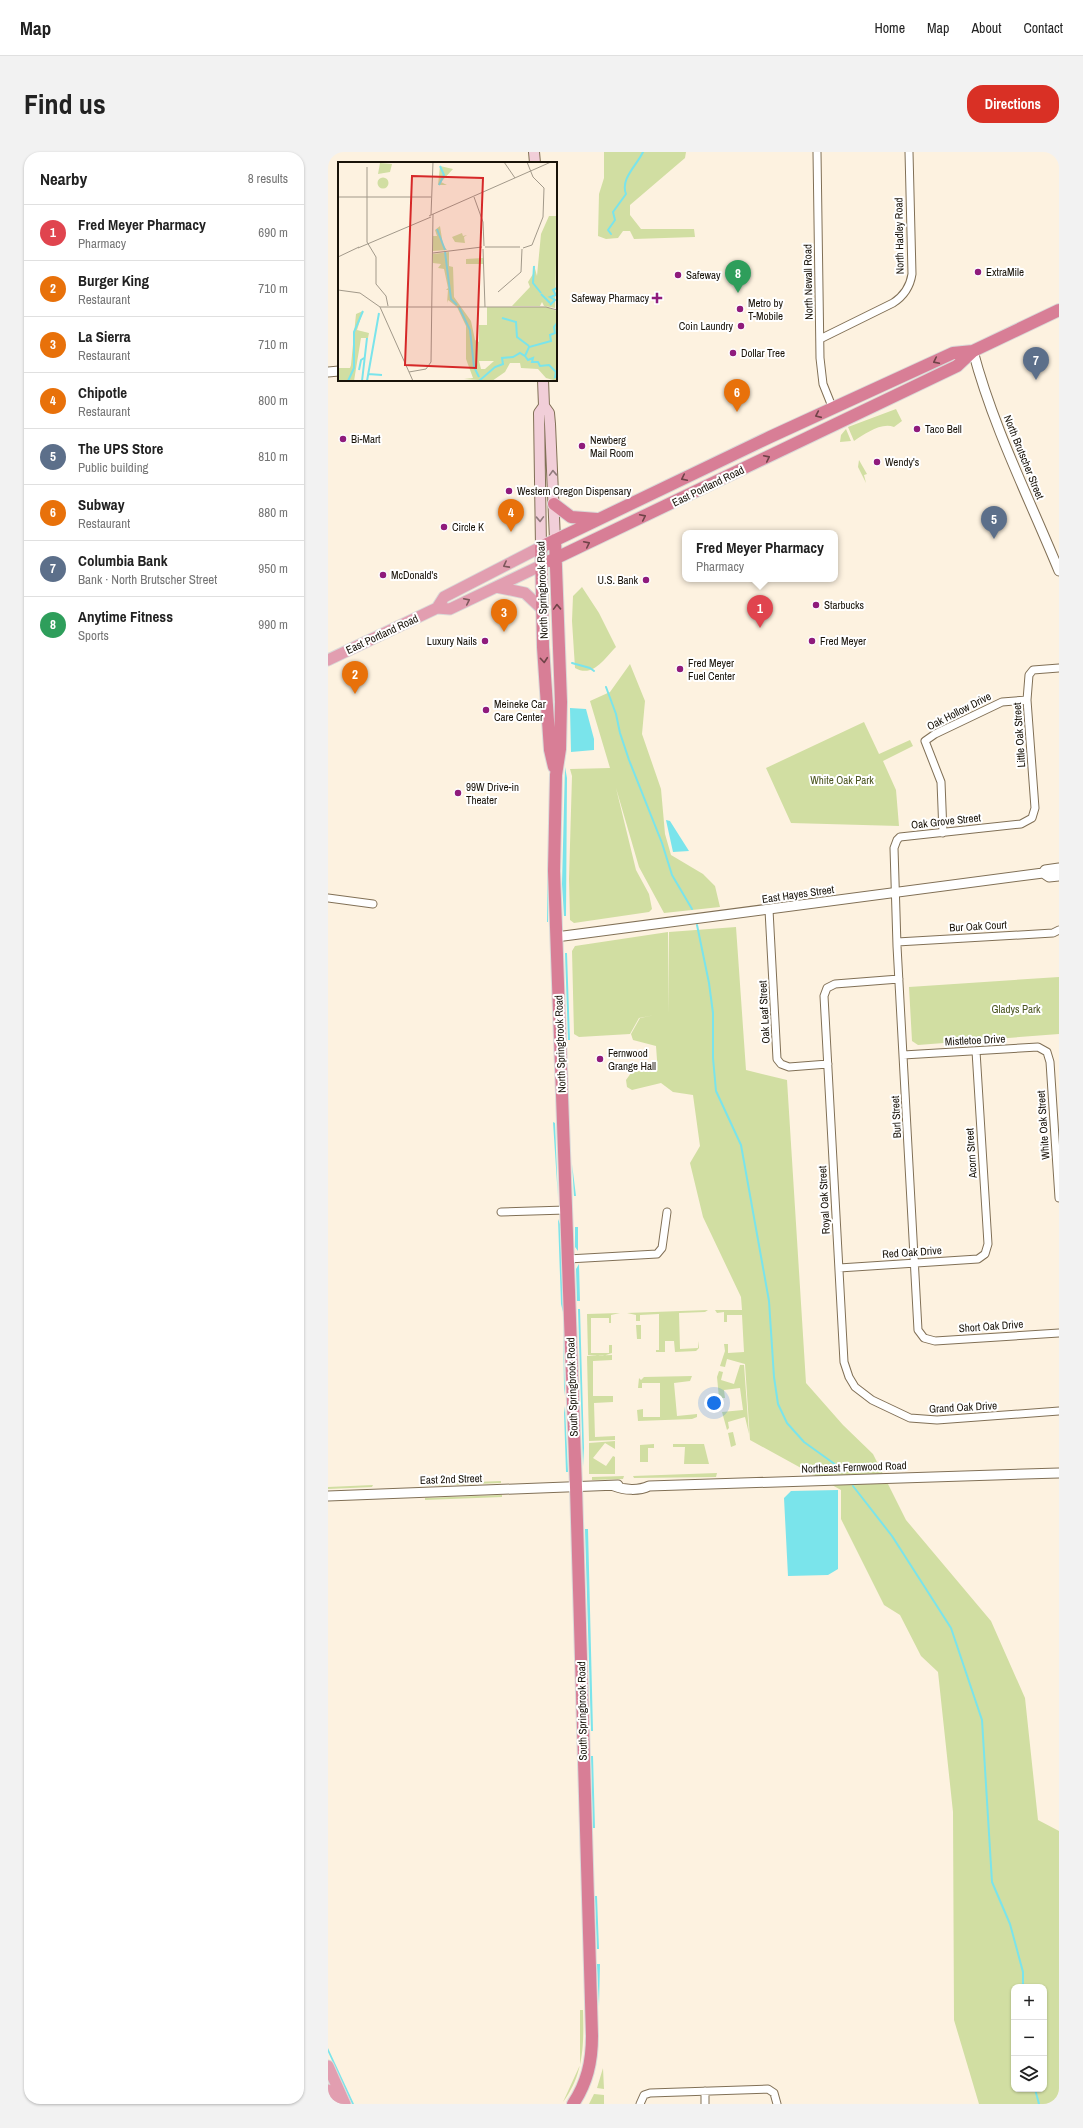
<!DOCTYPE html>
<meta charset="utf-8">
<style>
body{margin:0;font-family:"Archivo Narrow",sans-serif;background:#f2f2f2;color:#222}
.controls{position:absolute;right:12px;bottom:12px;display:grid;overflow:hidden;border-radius:8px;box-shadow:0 1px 3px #0004}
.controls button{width:36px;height:36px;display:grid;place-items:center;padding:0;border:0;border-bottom:1px solid #e0e0e0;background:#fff;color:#222;font:20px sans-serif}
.you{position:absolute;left:386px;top:1251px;width:14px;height:14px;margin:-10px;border:3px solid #fff;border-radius:50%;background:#1a73e8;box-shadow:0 0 0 6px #1a73e833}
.badge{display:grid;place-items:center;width:26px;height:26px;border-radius:50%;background:#d93025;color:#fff;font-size:13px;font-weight:700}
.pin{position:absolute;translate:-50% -33px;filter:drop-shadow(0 1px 2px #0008)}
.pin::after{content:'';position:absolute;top:21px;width:14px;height:12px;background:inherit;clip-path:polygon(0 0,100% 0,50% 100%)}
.popup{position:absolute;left:354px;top:378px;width:156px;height:52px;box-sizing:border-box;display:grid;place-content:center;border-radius:8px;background:#fff;filter:drop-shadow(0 1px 3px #0005);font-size:13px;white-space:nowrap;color:#767676}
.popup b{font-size:15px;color:#222}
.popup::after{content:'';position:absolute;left:50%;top:100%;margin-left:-8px;border:8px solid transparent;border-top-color:#fff}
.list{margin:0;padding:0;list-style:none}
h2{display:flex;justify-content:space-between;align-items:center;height:52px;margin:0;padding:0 16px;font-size:17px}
h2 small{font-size:13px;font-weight:400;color:#767676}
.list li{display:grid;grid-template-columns:26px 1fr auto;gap:12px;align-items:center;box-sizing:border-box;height:56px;padding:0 16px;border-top:1px solid #e0e0e0}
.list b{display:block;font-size:15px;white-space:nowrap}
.list p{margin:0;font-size:13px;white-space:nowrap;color:#767676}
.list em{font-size:13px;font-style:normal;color:#767676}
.icon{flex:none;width:22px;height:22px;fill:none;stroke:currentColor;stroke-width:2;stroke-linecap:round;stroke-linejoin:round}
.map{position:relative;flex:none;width:731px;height:1952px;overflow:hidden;border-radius:16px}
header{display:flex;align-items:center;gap:24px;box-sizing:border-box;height:56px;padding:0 20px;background:#fff;border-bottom:1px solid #e0e0e0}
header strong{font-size:19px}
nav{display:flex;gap:22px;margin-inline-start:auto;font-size:14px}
.intro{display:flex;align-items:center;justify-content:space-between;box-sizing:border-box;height:96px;padding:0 24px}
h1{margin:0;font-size:28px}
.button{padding:10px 18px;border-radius:16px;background:#d93025;color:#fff;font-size:14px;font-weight:700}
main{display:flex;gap:24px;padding:0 24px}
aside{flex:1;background:#fff;border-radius:16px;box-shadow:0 1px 3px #0004}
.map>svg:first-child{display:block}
</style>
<header>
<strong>Map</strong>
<nav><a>Home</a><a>Map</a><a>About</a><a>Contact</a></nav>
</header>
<div class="intro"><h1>Find us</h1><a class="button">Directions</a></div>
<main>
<aside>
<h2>Nearby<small>8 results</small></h2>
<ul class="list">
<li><span class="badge" style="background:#e0444e">1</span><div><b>Fred Meyer Pharmacy</b><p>Pharmacy</p></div><em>690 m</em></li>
<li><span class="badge" style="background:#e8710a">2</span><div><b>Burger King</b><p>Restaurant</p></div><em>710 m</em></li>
<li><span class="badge" style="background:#e8710a">3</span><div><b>La Sierra</b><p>Restaurant</p></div><em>710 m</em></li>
<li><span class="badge" style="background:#e8710a">4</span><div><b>Chipotle</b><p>Restaurant</p></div><em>800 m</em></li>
<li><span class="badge" style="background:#5c6f8a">5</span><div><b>The UPS Store</b><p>Public building</p></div><em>810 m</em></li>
<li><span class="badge" style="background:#e8710a">6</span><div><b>Subway</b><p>Restaurant</p></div><em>880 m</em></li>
<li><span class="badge" style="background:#5c6f8a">7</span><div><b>Columbia Bank</b><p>Bank · North Brutscher Street</p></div><em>950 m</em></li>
<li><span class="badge" style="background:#2e9e5b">8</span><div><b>Anytime Fitness</b><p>Sports</p></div><em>990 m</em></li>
</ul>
</aside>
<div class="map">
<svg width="731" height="1952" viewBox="0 0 731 1952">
<rect width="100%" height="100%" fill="#fdf2e0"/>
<path fill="#d1dea2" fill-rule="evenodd" d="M276 0H358L357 6 302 53V63L313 77H366L367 85 306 87 302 79H295L290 86 278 87 270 84 271 42 276 26Z
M568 257 574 269 566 275C553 270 537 282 526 289L520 275Z
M518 277 523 289 512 290 513 283Z
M531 308 539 322 536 323 538 331 530 315Z
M254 435 271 461 288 495C276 507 265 526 247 516L244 469 245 444Z
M302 512 317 549 314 582 333 637 337 682 343 703 375 722 387 734 392 755 336 761 311 715 288 636 308 718 321 742 324 757 321 760 246 771 242 768 241 727 244 624 242 617 282 616 262 549 282 540Z
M536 570 551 602 582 588 585 594 555 609 568 638 571 674 463 671 438 616Z
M408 775 418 918 459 928 478 1231 515 1273 545 1302 578 1368 663 1469 697 1546 710 1668 731 1679V1952H651L626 1868 625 1660 610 1520 593 1504 572 1463 556 1453 513 1367V1338L422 1288 417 1212 399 1207 397 1215 392 1214 397 1199 396 1192H400V1201L416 1200 414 1163H399V1170H396V1160L389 1161 387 1158H414L413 1145 375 1065 362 1011 372 994 365 943 345 940 333 931 304 938 299 935 298 928 303 921 324 916 329 908 328 894 305 888 303 882 312 866 327 863 311 866 302 882 251 885 246 882 244 799 247 794 340 780 341 862V780ZM686 1835H716V1937H686Z
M731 825V882L590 893 584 889 581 835Z
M380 1158 377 1160 351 1161 352 1197 370 1196 371 1189V1196L368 1199 347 1200 346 1189H337V1200H328V1198H331V1162L312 1163V1169H308V1163L299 1161Z
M292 1161 283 1163V1171H281V1166H263V1201H281V1193H284V1201L275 1204 260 1203 259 1162Z
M308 1173H313V1187H309Z
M284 1203V1208L265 1209V1244H285V1250L266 1251 267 1285 287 1284V1288L261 1289 259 1204Z
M412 1213H416L421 1282 417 1265 400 1270 401 1276 399 1278 394 1260 415 1258 412 1236 396 1238 397 1246H391L389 1225 391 1219 395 1220 393 1228 406 1232Z
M364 1224 362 1229 346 1231 349 1264 369 1262V1265L364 1267 310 1269 309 1258 315 1257V1265H332V1231H314V1236H310L311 1226 313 1228 316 1225Z
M405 1280 408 1293 403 1295 400 1281Z
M287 1289V1297L277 1291 265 1306 278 1314 285 1304 287 1305V1322H261V1291Z
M326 1292V1296H320V1310H312V1293Z
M345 1292H376L381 1312H356L357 1295H345Z
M389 1321 388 1325 306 1326 305 1324Z
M296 1324 295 1327 264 1328V1325Z
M173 1329V1331L97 1334V1332Z
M45 1333 44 1335 0 1337V1335Z
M174 1343V1345L97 1348V1346Z
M252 1858H255C256 1892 256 1922 235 1950L252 1913Z
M275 1916 276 1937 269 1936Z
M266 1942 276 1943V1952H261Z"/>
<path fill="#7ae4eb" d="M242 556 258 557 266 587V598L243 600Z
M237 615 239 626 238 764H236L234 732Z
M338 668 342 669 361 699 345 700Z
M219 706 220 770H219Z
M237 801H239L242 888H240Z
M225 970 227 971 230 1046Z
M244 1012 248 1044H246Z
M230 1067 232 1072 235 1160 233 1152Z
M247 1075H250V1099L247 1095Z
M251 1112 252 1149H249L248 1117Z
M250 1157H252L256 1296 255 1315Z
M235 1169 237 1244 236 1236Z
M237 1254 240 1320H238L236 1261Z
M510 1338V1417L500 1423 460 1424 456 1346 463 1339Z
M257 1377H260L265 1579H263Z
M263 1604H265L267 1676H265Z
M267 1744H269L271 1797H269Z
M269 1812H272L271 1855Z
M0 1896 26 1952H24L0 1900Z"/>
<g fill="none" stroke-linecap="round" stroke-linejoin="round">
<path stroke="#7ae4eb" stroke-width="2" d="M283 82 280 78 287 68 285 60 298 42C292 27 309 13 315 0
M244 511 262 516 266 519
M278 535 288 562 292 581 301 608 334 691 344 723 364 757
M369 773 381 831 385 861V906L388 939 413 993 441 1149 446 1225 450 1252 459 1271 476 1290 508 1313 514 1320
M525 1334 564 1384 623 1476 654 1568 664 1730 682 1772 695 1820V1835
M707 1937 711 1952"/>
<defs>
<path id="minor" d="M489 0 492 206 495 232 505 257
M492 187 565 151C576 144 582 135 584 122L581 0
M731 516 705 518 701 523 699 548 707 656 704 666 693 672 572 685 569 688 566 696 569 794 590 1178 596 1186 607 1189 731 1181
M615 681 613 630 597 589 607 582 674 550 699 548
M0 746 45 752
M441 758 449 907 453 912 461 915 500 912
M569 790 725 781 731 778
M571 827 507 832 499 836 496 844 516 1210 521 1225 527 1235 544 1248 582 1266 609 1268 731 1259
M575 903 710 895 719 900 722 910 731 1046
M173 1060 238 1058
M240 1107 329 1102 334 1096 339 1060
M511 1116 650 1107 657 1102 660 1092 648 899
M377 1939V1952
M312 1952 316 1943 322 1941 440 1937 446 1941 449 1952"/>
<path id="tertiary" d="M645 199C665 275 701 346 731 419
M0 220 11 219
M715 721 721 725 731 724
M228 785 715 721 717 718 731 716
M286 1334C296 1338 311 1339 321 1334L731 1321
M0 1344 290 1333"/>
<path id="secondary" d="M206 0 207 11
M215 228 216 254 221 261 222 272 227 388
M213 395 211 261 216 254"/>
<path id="primary" d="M168 435 197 441 214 457
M109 456 122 457 214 413
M0 508 109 456 116 445 213 395
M0 1914 17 1952
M0 1938 6 1952"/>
<path id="trunk" d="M226 352 243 365 269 367
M227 388 233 550 232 597 228 623 226 719 248 1335 264 1884C264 1910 259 1931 245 1952
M222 409 629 214 645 199 731 158
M226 615 222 598 215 495 213 395 442 285 625 201 645 199"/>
</defs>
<use href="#minor" stroke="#817056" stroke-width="9"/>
<use href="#tertiary" stroke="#817056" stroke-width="11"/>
<use href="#secondary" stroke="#817056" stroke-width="12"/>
<use href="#primary" stroke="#dad9d8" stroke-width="13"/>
<use href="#trunk" stroke="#dad9d8" stroke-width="14"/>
<use href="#minor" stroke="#fff" stroke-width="7"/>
<use href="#tertiary" stroke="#fff" stroke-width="9"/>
<use href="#secondary" stroke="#f1ced8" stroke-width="10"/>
<use href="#primary" stroke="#e29eb0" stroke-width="11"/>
<use href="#trunk" stroke="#d87e96" stroke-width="12"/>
</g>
<defs><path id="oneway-chevron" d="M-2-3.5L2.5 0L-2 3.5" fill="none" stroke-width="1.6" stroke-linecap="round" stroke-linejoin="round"/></defs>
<g stroke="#6f4348">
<use href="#oneway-chevron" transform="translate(608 209) rotate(154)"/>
<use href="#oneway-chevron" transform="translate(490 263) rotate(156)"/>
<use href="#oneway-chevron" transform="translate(439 306) rotate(-26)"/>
<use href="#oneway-chevron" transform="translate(356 326) rotate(154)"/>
<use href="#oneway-chevron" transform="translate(315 365) rotate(-26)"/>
<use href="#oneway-chevron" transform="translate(259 392) rotate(-26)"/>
<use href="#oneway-chevron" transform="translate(229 455) rotate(-92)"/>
<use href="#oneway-chevron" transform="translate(216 508) rotate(85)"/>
</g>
<g stroke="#907a7b">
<use href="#oneway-chevron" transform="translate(225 321) rotate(-92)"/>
<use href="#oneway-chevron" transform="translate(212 367) rotate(88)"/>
</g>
<g stroke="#7e585c">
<use href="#oneway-chevron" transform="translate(178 413) rotate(152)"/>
<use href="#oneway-chevron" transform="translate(139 449) rotate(-26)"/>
</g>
<g fill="#8f1b7c" stroke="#fff" stroke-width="1.5">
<circle cx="650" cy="120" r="4"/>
<circle cx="350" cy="123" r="4"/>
<path d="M327 140h4v4h4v4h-4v4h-4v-4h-4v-4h4z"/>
<circle cx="412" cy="157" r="4"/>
<circle cx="413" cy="174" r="4"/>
<circle cx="405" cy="201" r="4"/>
<circle cx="589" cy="277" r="4"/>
<circle cx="15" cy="287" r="4"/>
<circle cx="254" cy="294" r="4"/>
<circle cx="549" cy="310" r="4"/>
<circle cx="181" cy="339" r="4"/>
<circle cx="116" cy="375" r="4"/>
<circle cx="55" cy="423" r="4"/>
<circle cx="318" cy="428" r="4"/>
<circle cx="488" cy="453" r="4"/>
<circle cx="157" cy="489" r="4"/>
<circle cx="484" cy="489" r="4"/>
<circle cx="352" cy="517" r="4"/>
<circle cx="158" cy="558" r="4"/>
<circle cx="130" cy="641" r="4"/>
<circle cx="272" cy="907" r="4"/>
</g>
<g text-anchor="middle" stroke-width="4" stroke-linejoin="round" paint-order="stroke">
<g font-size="11" fill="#191309" stroke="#fff">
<text transform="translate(571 84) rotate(-91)" y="4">North Hadley Road</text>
<text transform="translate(480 130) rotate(-91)" y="4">North Newall Road</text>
<text transform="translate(696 305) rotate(68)" y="4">North Brutscher Street</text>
<text transform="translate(380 334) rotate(-26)" y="4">East Portland Road</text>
<text transform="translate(214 438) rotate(-92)" y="4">North Springbrook Road</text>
<text transform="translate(54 482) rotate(-25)" y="4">East Portland Road</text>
<text transform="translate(631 559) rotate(-27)" y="4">Oak Hollow Drive</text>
<text transform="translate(691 583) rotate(-94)" y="4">Little Oak Street</text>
<text transform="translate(618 669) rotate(-6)" y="4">Oak Grove Street</text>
<text transform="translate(470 742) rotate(-8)" y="4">East Hayes Street</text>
<text transform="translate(650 774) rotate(-3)" y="4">Bur Oak Court</text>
<text transform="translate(436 860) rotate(-93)" y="4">Oak Leaf Street</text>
<text transform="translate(647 888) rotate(-3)" y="4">Mistletoe Drive</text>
<text transform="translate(232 892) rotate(-92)" y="4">North Springbrook Road</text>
<text transform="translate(568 965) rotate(-93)" y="4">Burl Street</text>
<text transform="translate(715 973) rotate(-94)" y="4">White Oak Street</text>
<text transform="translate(643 1001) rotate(-94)" y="4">Acorn Street</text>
<text transform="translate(496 1048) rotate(-93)" y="4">Royal Oak Street</text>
<text transform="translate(584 1100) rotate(-4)" y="4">Red Oak Drive</text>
<text transform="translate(663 1174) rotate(-4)" y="4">Short Oak Drive</text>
<text transform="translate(244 1235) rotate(-92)" y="4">South Springbrook Road</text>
<text transform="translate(635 1255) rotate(-3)" y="4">Grand Oak Drive</text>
<text transform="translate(526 1315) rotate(-2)" y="4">Northeast Fernwood Road</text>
<text transform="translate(123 1327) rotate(-2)" y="4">East 2nd Street</text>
<text transform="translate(254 1559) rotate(-91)" y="4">South Springbrook Road</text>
</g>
<g font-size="11" fill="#191309" stroke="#fff" text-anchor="start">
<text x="658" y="124">ExtraMile</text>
<text x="358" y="127">Safeway</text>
<text x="321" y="150" text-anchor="end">Safeway Pharmacy</text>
<text x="420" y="155">Metro by<tspan x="420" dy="13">T-Mobile</tspan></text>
<text x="405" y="178" text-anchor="end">Coin Laundry</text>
<text x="413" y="205">Dollar Tree</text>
<text x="597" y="281">Taco Bell</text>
<text x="23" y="291">Bi-Mart</text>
<text x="262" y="292">Newberg<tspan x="262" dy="13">Mail Room</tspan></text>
<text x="557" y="314">Wendy's</text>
<text x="189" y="343">Western Oregon Dispensary</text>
<text x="124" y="379">Circle K</text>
<text x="63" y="427">McDonald's</text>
<text x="310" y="432" text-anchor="end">U.S. Bank</text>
<text x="496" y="457">Starbucks</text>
<text x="149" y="493" text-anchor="end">Luxury Nails</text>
<text x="492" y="493">Fred Meyer</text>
<text x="360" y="515">Fred Meyer<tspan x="360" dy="13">Fuel Center</tspan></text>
<text x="166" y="556">Meineke Car<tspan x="166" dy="13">Care Center</tspan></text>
<text x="138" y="639">99W Drive-in<tspan x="138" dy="13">Theater</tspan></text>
<text x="280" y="905">Fernwood<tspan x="280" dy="13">Grange Hall</tspan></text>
</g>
<g font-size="11" fill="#4b5520" stroke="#fff">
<text x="514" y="632">White Oak Park</text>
<text x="688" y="861">Gladys Park</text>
</g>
</g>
<g transform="translate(10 10)">
<rect width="219" height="219" fill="#fdf2e0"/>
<path d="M42 1 54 2 52 10 40 12ZM102 4 115 7 103 20 109 23H100ZM39.5 21a5.5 5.5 0 1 1 11 0a5.5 5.5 0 1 1-11 0ZM211 54H219L217 146 206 144 204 140 202 144H174L192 125 190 120 195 112 196 103 199 114 203 72ZM102 64 105 83 109 88 95 89V74H99L97 68ZM124 71 125 74 129 73 126 75 127 81 117 80 114 75ZM111 90V104L115 105 116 135 133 159 137 178 141 180V163H149V145H209L219 149V219L208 216 200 207 183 206 182 201H172L167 210 154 219 126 217 135 216 128 197V164L119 145 110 138 109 141 110 128H108L110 126 106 107 100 106 103 102 95 101V92ZM141 199H156L147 207H143ZM145 96V102H128V97ZM25 149 19 168 31 171 30 176H23L16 219H0V206H12L13 203 18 152Z" fill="#d1dea2" fill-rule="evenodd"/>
<path fill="none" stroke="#7ae4eb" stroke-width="2" d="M101 23 106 13 102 4M99 67 107 88M107 90 113 137 119 143M196 104 195 121 203 131M203 132 212 141M212 143 217 138 212 135 218 133 215 128 219 126M121 145 132 168 136 205 141 215M164 156 178 160 179 175 191 184M187 194 190 198 195 196 194 200H200L202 204 211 203 218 210 217 215 219 214M21 208 23 198 26 196M30 212 44 213M10 219 16 206V170L25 149M24 219 29 176M29 219 41 151M141 219 157 205 165 202 164 196 175 195 182 191 187 194 191 185 213 179 212 173 217 171 216 165 219 161"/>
<path fill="none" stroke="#a2998a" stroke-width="1" d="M166 0 177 16M29 5V80L38 95V122L48 134 50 144M0 35H93M136 35 145 60 146 84M93 53 213 0M91 54 93 53 95 0M147 85H182M20 86 93 55M185 86 194 83 205 55 206 26 195 15 189 0M145 87 147 145M95 91 144 85M0 95 21 85M0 128 22 131 42 145 71 210M160 130 183 110 184 87M42 145H208L219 148M75 219 71 210 88 207 93 200 95 52"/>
<path fill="#d62828" fill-opacity="0.15" stroke="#d62828" stroke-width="2" d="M74 14 145 16 138 206 67 203Z"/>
<rect width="219" height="219" fill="none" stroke="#191309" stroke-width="2"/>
</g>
</svg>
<div class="controls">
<button>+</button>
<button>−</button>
<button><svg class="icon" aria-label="layers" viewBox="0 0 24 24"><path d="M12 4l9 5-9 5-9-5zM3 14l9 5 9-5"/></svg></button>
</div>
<div class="you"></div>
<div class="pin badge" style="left:432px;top:476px;background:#e0444e">1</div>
<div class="popup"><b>Fred Meyer Pharmacy</b>Pharmacy</div>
<div class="pin badge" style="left:27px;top:542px;background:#e8710a">2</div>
<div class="pin badge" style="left:176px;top:480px;background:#e8710a">3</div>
<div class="pin badge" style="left:183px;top:380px;background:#e8710a">4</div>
<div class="pin badge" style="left:666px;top:387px;background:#5c6f8a">5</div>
<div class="pin badge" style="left:409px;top:260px;background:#e8710a">6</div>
<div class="pin badge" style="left:708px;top:228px;background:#5c6f8a">7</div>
<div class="pin badge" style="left:410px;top:141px;background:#2e9e5b">8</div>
</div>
</main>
